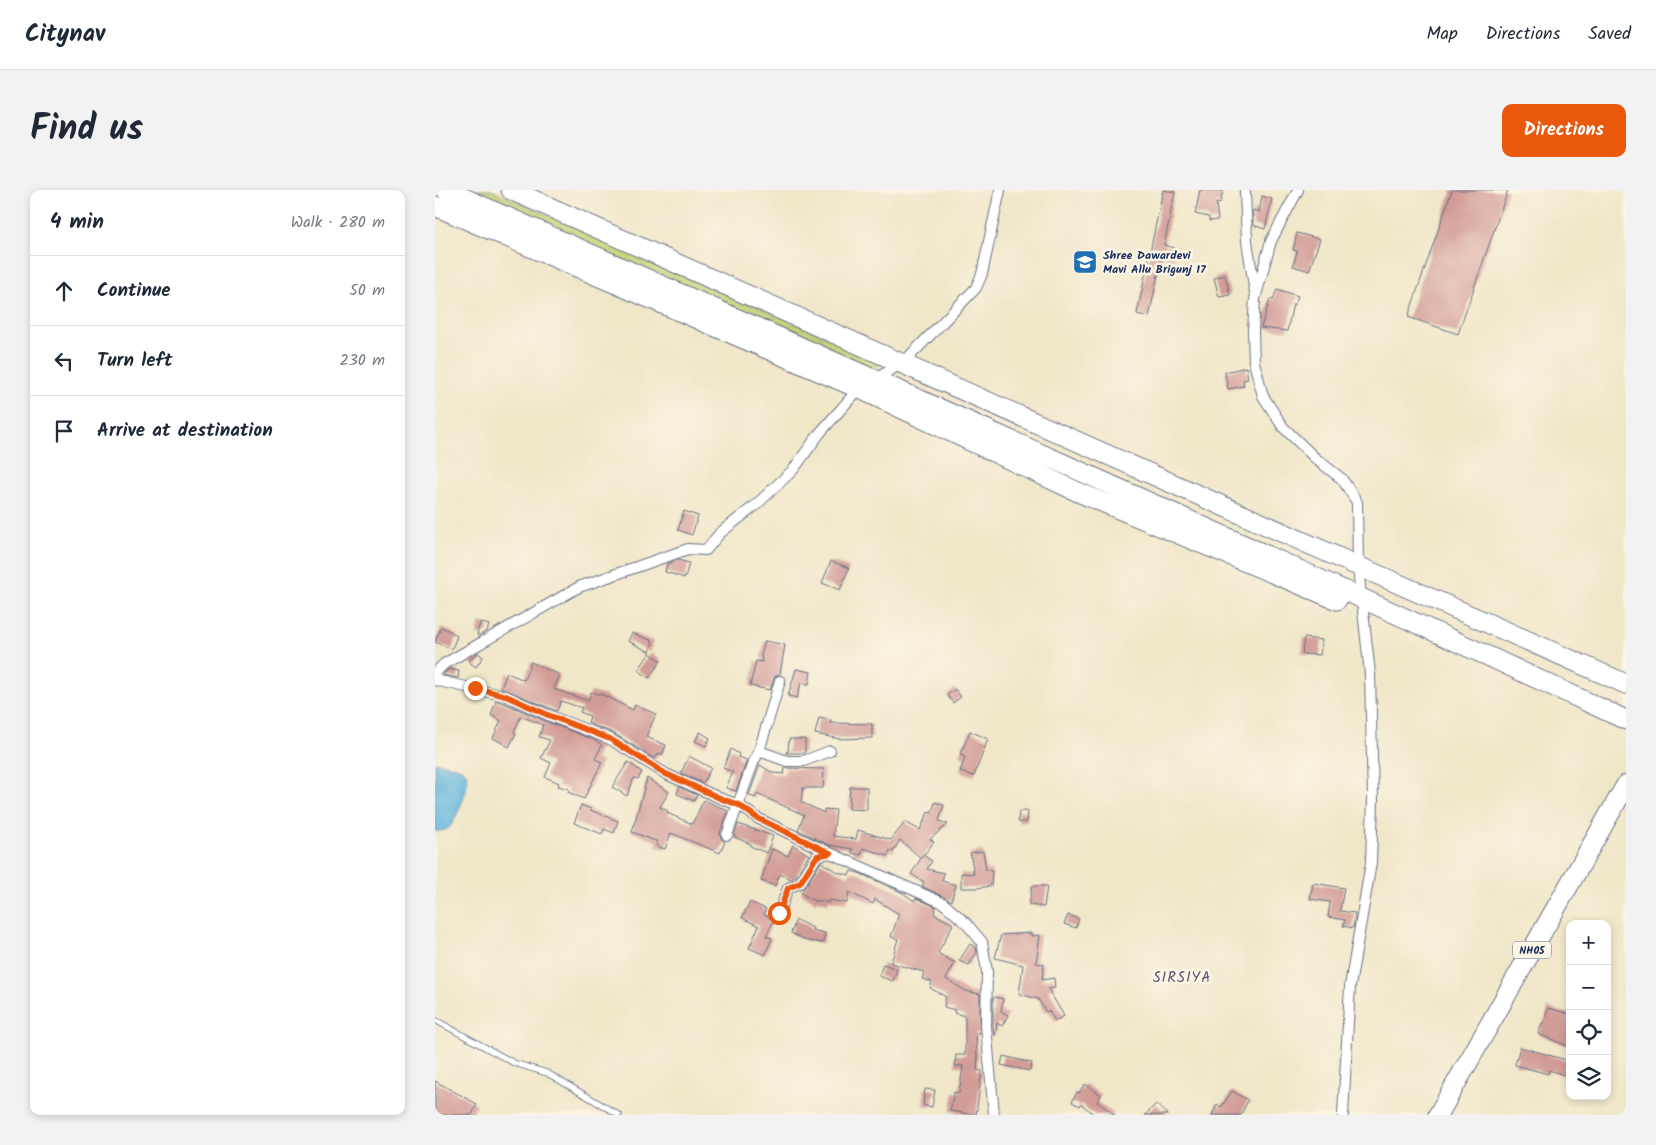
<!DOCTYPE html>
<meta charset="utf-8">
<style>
body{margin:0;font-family:Kalam,sans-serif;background:#f2f2f3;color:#1f2937}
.controls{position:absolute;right:15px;bottom:15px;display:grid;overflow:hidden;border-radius:10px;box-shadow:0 2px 8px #0003}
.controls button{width:45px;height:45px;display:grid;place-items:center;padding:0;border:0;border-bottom:1px solid #e0e1e3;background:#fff;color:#1f2937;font:25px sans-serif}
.stop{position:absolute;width:15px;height:15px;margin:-11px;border:4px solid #ea580c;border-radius:50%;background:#fff}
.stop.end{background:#ea580c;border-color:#fff;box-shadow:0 1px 5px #0008}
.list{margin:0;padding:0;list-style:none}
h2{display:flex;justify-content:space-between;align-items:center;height:65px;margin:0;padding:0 20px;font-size:21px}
h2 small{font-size:16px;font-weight:400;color:#747a83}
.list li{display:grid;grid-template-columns:32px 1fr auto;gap:15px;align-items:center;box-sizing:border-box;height:70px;padding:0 20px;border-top:1px solid #e0e1e3}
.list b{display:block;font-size:19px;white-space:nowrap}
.list em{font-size:16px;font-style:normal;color:#747a83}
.icon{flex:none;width:28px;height:28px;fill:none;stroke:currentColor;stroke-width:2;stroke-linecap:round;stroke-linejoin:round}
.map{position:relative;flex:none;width:1191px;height:925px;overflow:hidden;border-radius:10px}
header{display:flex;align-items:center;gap:30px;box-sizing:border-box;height:70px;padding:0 25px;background:#fff;border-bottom:1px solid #e0e1e3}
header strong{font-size:24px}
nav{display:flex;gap:28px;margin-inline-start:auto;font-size:18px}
.intro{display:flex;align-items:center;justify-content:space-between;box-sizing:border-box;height:120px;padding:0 30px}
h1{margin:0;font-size:35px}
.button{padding:12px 22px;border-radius:10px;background:#ea580c;color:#fff;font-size:18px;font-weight:700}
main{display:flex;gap:30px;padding:0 30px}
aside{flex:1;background:#fff;border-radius:10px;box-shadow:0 2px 8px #0003}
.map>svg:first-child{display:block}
</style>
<header>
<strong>Citynav</strong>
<nav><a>Map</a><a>Directions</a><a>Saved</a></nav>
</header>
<div class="intro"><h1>Find us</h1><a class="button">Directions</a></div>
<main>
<aside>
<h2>4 min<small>Walk · 280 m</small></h2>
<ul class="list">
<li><svg class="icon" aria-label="ahead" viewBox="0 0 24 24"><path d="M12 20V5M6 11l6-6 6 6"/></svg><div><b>Continue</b></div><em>50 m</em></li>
<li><svg class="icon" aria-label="left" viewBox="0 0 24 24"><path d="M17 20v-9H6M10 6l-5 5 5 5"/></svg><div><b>Turn left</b></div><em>230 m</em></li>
<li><svg class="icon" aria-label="arrive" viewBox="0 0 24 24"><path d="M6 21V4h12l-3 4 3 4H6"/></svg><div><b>Arrive at destination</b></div></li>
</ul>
</aside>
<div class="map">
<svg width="1191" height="925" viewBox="0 0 1191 925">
<rect width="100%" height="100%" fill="#fcf5e5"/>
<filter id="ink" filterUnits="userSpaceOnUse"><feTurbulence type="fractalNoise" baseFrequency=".02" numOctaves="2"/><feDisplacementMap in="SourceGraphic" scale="10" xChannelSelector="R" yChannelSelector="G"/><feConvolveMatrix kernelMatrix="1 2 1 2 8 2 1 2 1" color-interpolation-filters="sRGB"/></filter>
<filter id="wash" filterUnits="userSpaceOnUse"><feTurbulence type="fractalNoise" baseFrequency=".0096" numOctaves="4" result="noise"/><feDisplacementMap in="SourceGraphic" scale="20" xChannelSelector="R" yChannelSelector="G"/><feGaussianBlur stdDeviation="1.12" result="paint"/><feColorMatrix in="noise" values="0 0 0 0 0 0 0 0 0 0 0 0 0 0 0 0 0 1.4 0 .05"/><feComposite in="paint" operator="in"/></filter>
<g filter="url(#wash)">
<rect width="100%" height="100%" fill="#f0e6c8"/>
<path fill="#c0d376" stroke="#6e816a" d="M28 0H56L444 170C444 176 442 178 437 180Z"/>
<path fill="#61b5dd" stroke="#3e729e" d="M0 572C9 574 28 576 32 585 36 594 21 629 15 637 11 641 6 641 0 641Z"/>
<g id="blocks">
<path fill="#d19b96" d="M728 0 740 2 729 55 740 58 738 68 727 66 714 127 702 124Z
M765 0H788L785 14 781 13 783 30 774 31V27L760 24Z
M1017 0H1073L1023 144 973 127Z
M827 6 837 9 830 39 818 35V20L824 22Z
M862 43 885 49 874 81 858 76 862 61 858 60Z
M790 85 795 105 784 107 779 88Z
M842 99 863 106 860 114H858L852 141 826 138 835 109 838 110Z
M811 177 813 189 808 190 809 196 793 199 790 182Z
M249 321 263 326 257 345 243 340Z
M243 370 254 373 250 388 230 382 232 374Z
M396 371 414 378 405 400 387 393Z
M45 432 54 435 52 441 45 445H42Z
M6 437 15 441 22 446 17 459 0 452Z
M197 443 218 451 215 462 193 451Z
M869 448 887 450 885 465 867 464Z
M330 451 350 455 345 484 340 486 335 500 315 496 321 471 327 472 326 465Z
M43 463 48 467 41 477 33 471Z
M215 463 226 471 214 488 203 480Z
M96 472 125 485 119 499 153 511 156 502 166 505V504L198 520 200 515 221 524 211 547 231 555 227 565 224 563 220 569 178 543 153 533 155 526 145 522 147 518 126 511 122 521 66 498 72 483 89 490Z
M14 479 24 481 23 488 8 485Z
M361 479 376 482 374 494 366 493 362 508 353 506Z
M520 499 526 507 518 513 512 505Z
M61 511 69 513 110 531 159 550 167 555 160 569 167 572 149 609 133 602 134 599 123 596 124 593 110 587 116 573 106 568 115 550 104 547 108 535 86 526 79 542 81 543 74 557 58 548 66 531 56 525Z
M384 528 396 530 395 533 437 534V548L405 549 380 544Z
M535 541 553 549 539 586 525 582 530 567 525 565Z
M265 542 275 548 271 556 260 551Z
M354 549H370V563H351L352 561 353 562Z
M296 559 304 564 303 567 312 570 301 601 291 598 298 582 288 578Z
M254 566 276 578 268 593 246 583Z
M193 572 207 582 203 589 199 588 192 606 177 597Z
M325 575 338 583 349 584 350 578 389 579 388 598H368L366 612 389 623V619L401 620 398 646 421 649 423 640 456 650 470 632 485 640 493 622 497 623 500 612 509 615 504 631 513 634 495 649 499 652 486 668 465 650 458 662 455 660 453 666 428 658 426 665 417 663 418 659 394 655 363 640 369 625 322 604 320 608 314 605Z
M212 588 234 602 225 617 233 621 232 623 257 634 269 610 293 621 285 643 286 649 290 652 285 663 236 643 230 659 221 656 223 652 197 642Z
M244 597 262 605 259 611 242 604Z
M415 597H432V620L414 619Z
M146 615 156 619 155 620 183 631 179 643 169 639 167 644 139 633Z
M584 621H593L592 632H583Z
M303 634 338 646 332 663 315 656 316 654 299 647Z
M358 655 374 665 360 687 356 689 345 684 340 696 326 691 337 659 353 666Z
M548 661 551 680 557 681 556 696 543 698H526V683L539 684 535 663Z
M488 665 497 671 492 679 509 683 507 691 521 695 516 711 487 696 489 692 476 684Z
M386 672 402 682 414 685 416 681 424 683 468 703 479 711 481 708 501 717 499 724 518 734 503 763 520 773 511 789 531 801 545 804V843H541L542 866H543L542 880 547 881 541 925 515 921 519 902 524 903 528 876H520L521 865H530V826L519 823 520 820 509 817 511 807 495 798 497 792 487 789 489 782 456 773 463 749 456 747 464 724 440 709 438 714 414 702 412 713 394 710 393 713 382 710 381 712 366 703Z
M878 693 909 698 905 721 920 723 918 738 908 736 910 730 893 727 895 712 875 709Z
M597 696H612L609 717 594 715Z
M315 712 331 719 329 724 339 730 331 746 337 748 330 765 314 758 324 736 307 728Z
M633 725 644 729 641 738 629 734Z
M361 730 378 738 377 740 390 743 388 753 372 751 356 743Z
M596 743V746L605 745 601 773 609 774 607 790 619 788 620 798 613 799 629 826 620 831 614 821 611 822 603 809 584 804 588 775 560 768 566 745Z
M535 754 541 758 542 762 534 775 524 771Z
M448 774 462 779 458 791 444 786Z
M560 807 568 809 566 821 573 825 567 836 562 833 560 846 559 845 558 836V808Z
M1113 818 1135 824V857L1103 844 1107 833H1109Z
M1085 857 1135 871V887L1114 880 1113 884 1080 875Z
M568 866 597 873 595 881 566 875Z
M0 891 42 914 37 925H0Z
M650 894 666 905 662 912 680 925H660L646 914 645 916 637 912 642 902 644 903Z
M490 899 500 900 497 917 488 915Z
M797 901 813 910 806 925H777L782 914 786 917Z
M721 914 733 925H710Z"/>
</g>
</g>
<g filter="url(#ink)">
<use href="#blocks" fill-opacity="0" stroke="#666f83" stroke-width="1"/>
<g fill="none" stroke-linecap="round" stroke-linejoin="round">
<defs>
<path id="lane" d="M0 830 79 873 112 883 184 925"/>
<path id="street" d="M810 0 812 51 820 103
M863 0 836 51 820 109 818 141 819 172 828 206 848 237 880 268 907 289 922 312 923 376 926 407
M0 483 9 474 144 397 253 359 271 360 285 343 321 315 358 280 384 244 421 202 440 189 468 173 541 98 547 84 565 0
M0 490 71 506 113 525 175 549 231 584 287 609 304 615 322 628 395 663 508 713 531 733 547 752 552 781 551 836 559 925
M324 561 352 571H369L395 561
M292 645 318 573 324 561 345 491
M344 723 353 698 365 693 382 666 395 663
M908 925 915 796 936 673 938 609 935 484 928 421"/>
<path id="highway" d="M11 0C405 174 800 348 1191 530
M76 0 923 376 1191 494
M0 16 425 199 643 302 902 410
M1003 925 1191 595"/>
</defs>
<use href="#lane" stroke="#666f83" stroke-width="7"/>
<use href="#street" stroke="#666f83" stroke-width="12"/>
<use href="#highway" stroke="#666f83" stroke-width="21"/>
<use href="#lane" stroke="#fff" stroke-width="5"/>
<use href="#street" stroke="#fff" stroke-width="10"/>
<use href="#highway" stroke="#fff" stroke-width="19"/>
</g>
</g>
<g fill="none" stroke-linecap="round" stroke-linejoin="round" filter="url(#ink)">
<path stroke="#ea580c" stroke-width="6" d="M40 498 71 506 113 525 175 549 231 584 287 609 304 615 322 628 395 663 382 666 365 693 353 698 344 723"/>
</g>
<defs>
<symbol id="school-square" viewBox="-11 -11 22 22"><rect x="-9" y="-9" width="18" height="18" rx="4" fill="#1f6fb2" stroke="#fcf5e5"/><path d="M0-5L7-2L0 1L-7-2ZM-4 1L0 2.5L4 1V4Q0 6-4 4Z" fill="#fff"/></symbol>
</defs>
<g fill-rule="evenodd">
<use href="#school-square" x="636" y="58" width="28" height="28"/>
</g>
<g text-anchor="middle" stroke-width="5" stroke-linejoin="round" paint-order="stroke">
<rect fill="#fcf5e5" stroke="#5e6a86" stroke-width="1" x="1078" y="751.5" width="38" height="17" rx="4"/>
<g font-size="11" font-weight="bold" fill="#1b2f5e">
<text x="1097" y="764">NH05</text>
</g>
<g font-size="12" font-weight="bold" fill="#1b2f5e" stroke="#fcf5e5" text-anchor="start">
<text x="668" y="69">Shree Dawardevi<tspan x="668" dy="14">Mavi Allu Brigunj 17</tspan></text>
</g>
<g font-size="15" letter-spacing="1" fill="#5b5572" stroke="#fcf5e5">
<text x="747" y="792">SIRSIYA</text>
</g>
</g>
</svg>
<div class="controls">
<button>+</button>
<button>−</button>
<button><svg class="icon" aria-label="locate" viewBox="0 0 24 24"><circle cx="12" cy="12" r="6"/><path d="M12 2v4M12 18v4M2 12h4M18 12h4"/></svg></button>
<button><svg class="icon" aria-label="layers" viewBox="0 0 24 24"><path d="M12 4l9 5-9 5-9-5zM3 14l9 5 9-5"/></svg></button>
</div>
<div class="stop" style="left:344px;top:723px"></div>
<div class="stop end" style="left:40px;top:498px"></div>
</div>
</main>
